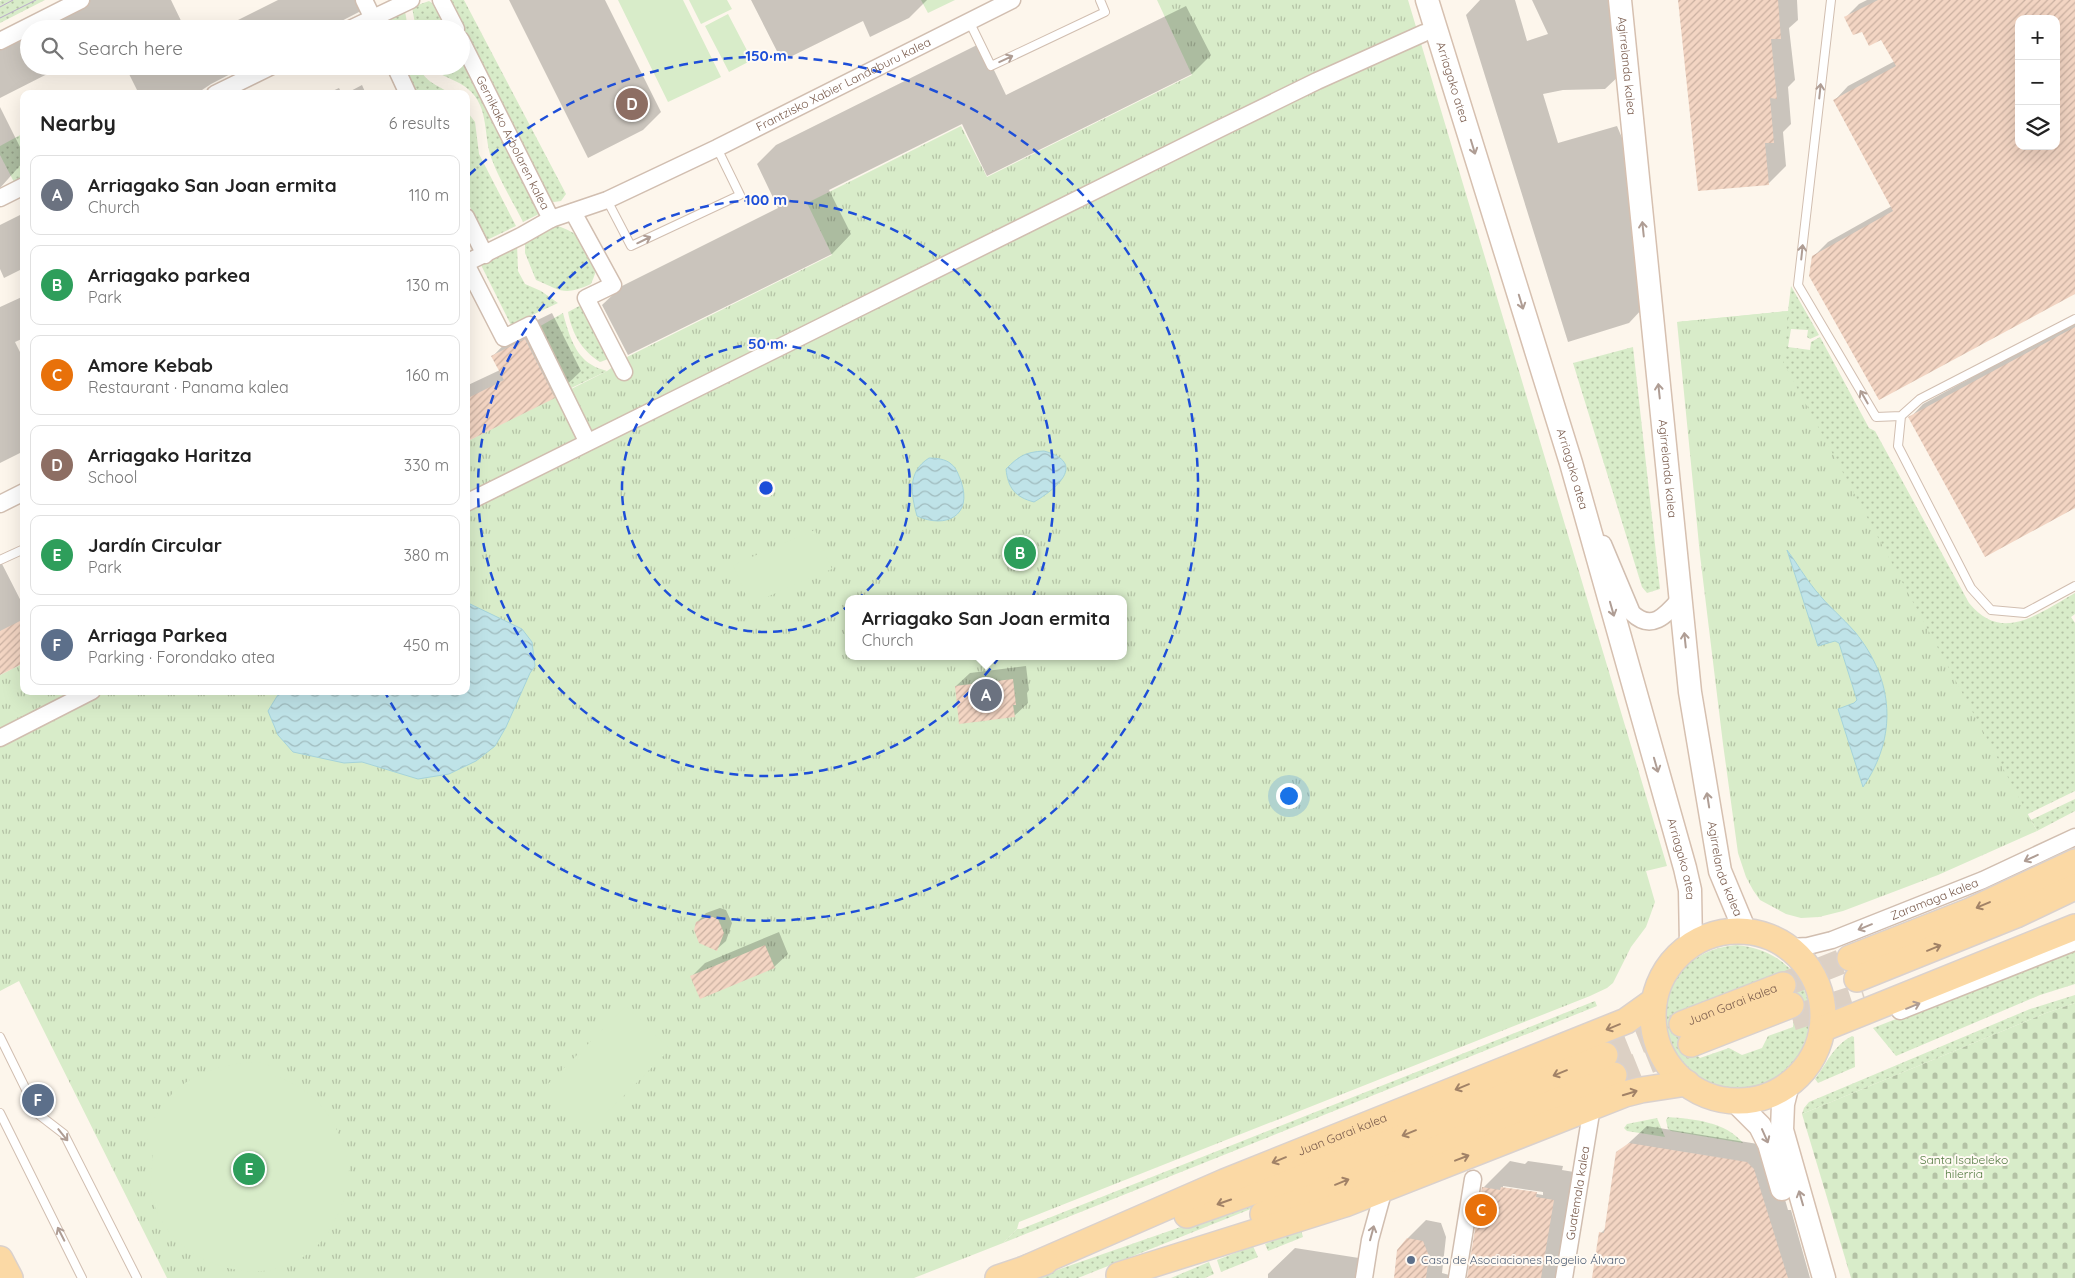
<!DOCTYPE html>
<meta charset="utf-8">
<style>
body{margin:0;font-family:Quicksand,sans-serif;background:#f6f6f6;color:#222}
.controls{position:absolute;right:15px;top:15px;display:grid;overflow:hidden;border-radius:10px;box-shadow:0 5px 20px #0002}
.controls button{width:45px;height:45px;display:grid;place-items:center;padding:0;border:0;border-bottom:1px solid #e0e0e0;background:#fff;color:#222;font:25px sans-serif}
.you{position:absolute;left:1288px;top:795px;width:18px;height:18px;margin:-12px;border:4px solid #fff;border-radius:50%;background:#1a73e8;box-shadow:0 0 0 8px #1a73e833}
.badge{display:grid;place-items:center;width:32px;height:32px;border-radius:50%;background:#7c3aed;color:#fff;font-size:16px;font-weight:700}
.pin{position:absolute;translate:-50% -50%;border:2px solid #fff;box-shadow:0 1px 5px #0006}
.popup{position:absolute;left:845px;top:595px;width:282px;height:65px;box-sizing:border-box;display:grid;place-content:center;border-radius:10px;background:#fff;filter:drop-shadow(0 1px 4px #0005);font-size:16px;white-space:nowrap;color:#767676}
.popup b{font-size:19px;color:#222}
.popup::after{content:'';position:absolute;left:50%;top:100%;margin-left:-10px;border:10px solid transparent;border-top-color:#fff}
.list{margin:0;padding:0;list-style:none}
h2{display:flex;justify-content:space-between;align-items:center;height:65px;margin:0;padding:0 20px;font-size:21px}
h2 small{font-size:16px;font-weight:400;color:#767676}
.list li{display:grid;grid-template-columns:32px 1fr auto;gap:15px;align-items:center;box-sizing:border-box;height:80px;margin:0 10px 10px;padding:0 10px;border:1px solid #e0e0e0;border-radius:10px}
.list b{display:block;font-size:19px;white-space:nowrap}
.list p{margin:0;font-size:16px;white-space:nowrap;color:#767676}
.list em{font-size:16px;font-style:normal;color:#767676}
.icon{flex:none;width:28px;height:28px;fill:none;stroke:currentColor;stroke-width:2;stroke-linecap:round;stroke-linejoin:round}
.map{position:relative;flex:none;width:2075px;height:1278px;overflow:hidden}
.search{position:absolute;background:#fff;box-shadow:0 5px 20px #0002;left:20px;top:20px;width:450px;height:55px;display:flex;align-items:center;gap:12px;box-sizing:border-box;padding:0 18px;border-radius:28px;color:#767676;font-size:19px}
.panel{position:absolute;background:#fff;box-shadow:0 5px 20px #0002;left:20px;top:90px;width:450px;height:605px;border-radius:10px}
.map>svg:first-child{display:block}
</style>
<div class="map">
<svg width="2075" height="1278" viewBox="0 0 2075 1278">
<defs>
<pattern id="grass-dots" width="8" height="8" patternUnits="userSpaceOnUse" patternTransform="scale(1.25)"><rect width="8" height="8" fill="#d8ecc9"/><path d="M2 2h.1M6 6h.1" fill="none" stroke="#b4c2a5" stroke-width="1.8" stroke-linecap="round"/></pattern>
<pattern id="cemetery-stones" width="16" height="16" patternUnits="userSpaceOnUse" patternTransform="scale(1.25)"><rect width="16" height="16" fill="#d8ecc9"/><path d="M2 7V4a2 2 0 0 1 4 0v3zM10 15v-3a2 2 0 0 1 4 0v3z" fill="#b4c2a5"/></pattern>
<pattern id="park-tufts" width="24" height="20" patternUnits="userSpaceOnUse" patternTransform="scale(1.25)"><rect width="24" height="20" fill="#d8ecc9"/><path d="M3 7l-1-3M5 7V3M7 7l1-3M15 17l-1-3M17 17v-4M19 17l1-3" fill="none" stroke="#b4c2a5"/></pattern>
<pattern id="water-waves" width="16" height="10" patternUnits="userSpaceOnUse" patternTransform="scale(1.25)"><rect width="16" height="10" fill="#bfe3e8"/><path d="M0 5q4-4 8 0t8 0" fill="none" stroke="#a0bbbe"/></pattern>
<pattern id="building-hatch" width="6" height="6" patternUnits="userSpaceOnUse" patternTransform="scale(1.25)"><rect width="6" height="6" fill="#f3d5c3"/><path d="M-1 1l2-2M0 6l6-6M5 7l2-2" fill="none" stroke="#cab0a1"/></pattern>
</defs>
<rect width="100%" height="100%" fill="#fdf6ec"/>
<path fill="url(#grass-dots)" fill-rule="evenodd" d="M2 0H45L0 23V1Z
M449 0H464L566 194 561 201 554 202 547 199Z
M429 1 439 8 449 29H416L412 7Z
M405 11 408 29H381L379 24Z
M461 52 543 212 523 222C513 202 500 181 492 160 483 137 490 107 468 89 459 80 440 77 429 66H461Z
M400 66H419C424 82 438 85 451 94H413Z
M466 110 475 122 479 154 516 226 487 240 466 199Z
M24 133V177L14 182 0 155V146Z
M555 225C575 231 592 243 596 265 597 271 593 279 591 284 564 296 562 291 536 280L525 253V238Z
M517 244 518 271 525 284 541 291 558 303 511 325 481 265Z
M1791 286 1819 335 1810 339 1807 337 1808 330 1791 329 1788 347 1810 350 1811 342 1820 337 1869 428 1875 431 1969 603C2002 644 2039 613 2075 593V614L2071 617 2075 623V791L2026 815 1677 322 1788 311Z
M583 304 611 358 600 362C581 350 572 333 568 312Z
M563 313C568 331 574 355 592 365 596 368 602 369 607 371L565 391 537 328Z
M1633 347 1660 589 1647 593 1642 587 1573 363Z
M2075 799V811L2037 831 2031 820Z
M1736 945C1789 949 1825 995 1803 1046 1794 1066 1776 1082 1755 1086 1654 1108 1628 955 1736 945ZM1775 975 1794 1013 1793 1027 1768 1036 1762 1048 1742 1055 1729 1048 1700 1058 1691 1049 1681 1012Z
M2075 949V984L2040 995 1896 1056 1873 1028Z
M2075 995V1003L2046 1013 1802 1114 1804 1108 1809 1102 2030 1009Z
M1595 1001 1597 1006 1003 1243 1017 1229H1021Z
M1852 1036 1854 1037 1855 1067 1818 1083 1815 1079C1827 1063 1833 1046 1852 1036Z
M1668 1117C1694 1119 1726 1122 1743 1143L1671 1131 1668 1129 1666 1120Z
M1657 1118 1665 1137 1627 1131 1624 1128 1627 1124Z
M1299 1186 1301 1189 1078 1278H1034Z
M1301 1230 1303 1237 1268 1251 1265 1244Z
M1253 1246 1258 1257 1221 1272 1217 1260Z
M1209 1262 1214 1274 1205 1278H1171Z"/>
<path fill="url(#cemetery-stones)" d="M2075 1003V1278H1851L1802 1114 2046 1013Z"/>
<path fill="url(#park-tufts)" fill-rule="evenodd" d="M1157 0H1408L1667 866 1646 871 1655 902 1646 927 1631 947 1613 983 1607 988 1590 996 1019 1222 1017 1229 1003 1243 914 1278H167L19 981 0 991V675L24 663V691H466V442L607 371 627 357 832 255 807 203 961 126 987 177 1192 75ZM848 599H1124V656H848Z
M1789 311 1783 362 2037 831 1938 875 1843 911 1819 917 1801 918 1786 914 1760 900 1753 890 1746 877 1738 853 1723 744 1700 555 1677 322Z"/>
<path fill="#d8ecc9" d="M618 0H683L721 77 668 102Z
M689 0H727L732 9 701 24Z
M921 0H955L928 13Z
M728 14 752 60 729 72 705 26Z
M815 530 832 569 750 604 733 565Z
M626 1006 670 1049 590 1130 546 1086Z
M257 1062 276 1067 275 1076C309 1087 333 1112 343 1146 345 1151 348 1158 349 1164 350 1186 342 1209 331 1228 317 1251 297 1264 271 1270 222 1278 166 1249 153 1200 148 1182 154 1168 152 1151 152 1146 147 1141 147 1137 147 1129 154 1119 158 1113 179 1076 217 1064 257 1062Z"/>
<path fill="url(#water-waves)" stroke="#a5d3da" d="M1044 451C1088 463 1056 489 1034 502 1015 497 1008 488 1006 469 1019 456 1025 452 1044 451Z
M929 458C936 458 946 459 951 464 956 467 959 476 961 481 973 516 946 529 917 516 911 494 907 472 929 458Z
M1787 550C1797 563 1805 578 1816 591 1828 606 1843 618 1855 632 1894 680 1898 736 1863 787L1838 709 1854 703 1857 700 1839 643 1835 641 1818 646Z
M466 602 522 629 532 642 535 666 530 673 506 727 495 746 476 761 449 774 418 779 362 762 344 763 293 752 278 735 268 711 279 693 285 691H466Z
M239 1175a10 10 0 1 1 20 0a10 10 0 1 1-20 0Z"/>
<path fill="#0003" fill-rule="evenodd" d="M87 0H171L185 29H29V66H63L0 98V43Z
M278 0H371L359 12 326 29H220Z
M509 0H605L661 112 643 130 588 158Z
M751 0H927L909 18 870 37 863 21 782 61Z
M1480 0H1515L1527 41 1548 34 1532 0H1614L1621 74 1605 89 1563 90 1543 94 1558 143 1617 126 1636 171 1644 307 1629 323 1568 342 1466 15Z
M1679 0H1797L1798 20 1789 28 1795 80 1788 87 1791 124 1783 132 1786 166 1768 184Z
M1867 0H2075V292L1814 256 1828 242 1892 206 1835 100 1848 86 1895 61 1882 39 1862 30 1845 18 1859 4ZM2019 19H2056V146H2019Z
M1186 6 1211 55 1192 74 987 176 962 124 829 190 851 234 832 254 628 355 602 305 622 286 778 208 757 164 776 145 981 43 1006 95Z
M125 66H246L211 84 196 94H139Z
M362 85 366 94H345Z
M339 88 342 94H326Z
M0 107 24 155V161L0 188Z
M24 213V268L4 278 0 269V225Z
M24 296V338L15 342 24 360V451L0 463V307Z
M552 313 581 371 554 397 466 441V386L500 370 493 356 519 329Z
M2075 321V507L1910 418 1923 404Z
M0 560 24 607V661L0 673Z
M1026 666 1029 690 1027 693 1028 703 1014 716 956 686 970 673Z
M720 908 726 910 732 923 726 941 717 949 697 922 706 913Z
M779 932 788 954 774 967 692 976 705 963Z
M1647 1126 1764 1145 1771 1151 1788 1210H1791L1810 1278H1594L1601 1233 1606 1228 1618 1153Z
M1510 1161 1525 1164 1528 1161 1563 1166 1562 1170 1580 1173 1562 1278H1468L1483 1188ZM1503 1186 1543 1192V1195L1503 1188Z
M1426 1220 1441 1223 1446 1237 1442 1273 1453 1276V1278H1395L1408 1238Z
M1295 1248 1359 1258 1355 1278H1268V1274Z"/>
<path fill="url(#building-hatch)" fill-rule="evenodd" d="M1678 0H1778L1781 39H1771L1777 99 1770 98 1774 143H1765L1769 185 1698 191Z
M1878 0H2075V294L1879 400 1809 276 1812 256 1893 211 1833 100 1896 66 1881 40 1869 46 1862 32 1853 35 1844 17ZM2019 19H2056V146H2019Z
M2075 327V508L1985 557 1908 417Z
M525 339 555 398 466 442V399L504 380 491 356Z
M24 619V663L0 675V631Z
M1013 679 1016 705H1013L1015 717 959 724 955 686Z
M710 916 718 919 724 933 717 951 699 943 694 930 696 922Z
M765 945 775 968 700 999 690 976Z
M1629 1143 1747 1162 1754 1169 1788 1278H1592L1599 1232 1604 1233 1616 1152Z
M1482 1187 1500 1190 1501 1187 1537 1192 1536 1197 1554 1200 1541 1278H1467Z
M1407 1238 1423 1241 1429 1256 1426 1278H1394L1397 1250Z"/>
<g fill="none" stroke-linecap="round" stroke-linejoin="round">
<path stroke="#dcd0c4" stroke-width="25" stroke-dasharray="25 12" stroke-linecap="butt" d="M1783 985 1850 958
M1792 1018 1864 995
M1605 1055 1682 1024
M1614 1075 1691 1044"/>
<defs>
<path id="lane" d="M1831 0 1798 285 1876 417 1901 416
M969 21 991 66 1105 12 1100 0
M607 200 631 246 740 195 717 148
M2075 319 1920 399 1901 416 1898 446 1971 588 1991 610 2025 613 2075 586
M0 560 24 549
M0 1037 38 1114 64 1134 137 1278
M0 1113 82 1278"/>
<g id="street">
<path d="M364 0 378 29"/>
<path d="M441 0 456 29"/>
<path d="M350 29 411 0"/>
<path id="s1" d="M461 40 551 219"/>
<path d="M0 41 81 0"/>
<path d="M395 66 408 94"/>
<path d="M215 94 272 66"/>
<path d="M0 198 24 186"/>
<path d="M573 212 613 285 586 298 624 372"/>
<path d="M466 217 485 255"/>
<path id="s2" d="M466 263 521 236 551 219 607 200 717 148 1012 0"/>
<path d="M466 264 504 338 530 325 587 441"/>
<path d="M466 503 1217 130 1317 81 1424 33"/>
<path d="M0 504 24 492"/>
<path d="M1603 544 1632 613C1652 632 1666 615 1680 599"/>
<path d="M0 738 92 691"/>
<path id="s3" d="M1789 947 1808 946 1832 940 1983 880 2075 837"/>
<path d="M1900 1011 2075 942"/>
<path d="M1364 1278 1370 1240 1384 1189"/>
<path d="M1457 1278 1473 1179"/>
<path id="s4" d="M1564 1278 1592 1107"/>
</g>
<g id="secondary">
<path id="s5" d="M1427 0 1571 463 1685 868 1690 890 1691 945"/>
<path id="s6" d="M1620 0 1690 692 1720 871 1745 931"/>
<path d="M1788 1084 1783 1104 1782 1130 1824 1278"/>
<path d="M1734 1100 1760 1126 1769 1144 1782 1189"/>
</g>
<g id="primary">
<circle cx="1738" cy="1016" r="85"/>
<path d="M1850 958 1970 911 2075 862"/>
<path d="M1857 979 2016 915 2075 887"/>
<path id="s7" d="M1682 1024 1783 985"/>
<path d="M1822 1029 2075 927"/>
<path d="M1691 1044 1791 1005"/>
<path d="M1263 1214 1614 1075"/>
<path d="M1187 1215 1320 1168 1605 1055"/>
<path d="M0 1259 10 1278"/>
<path id="s8" d="M1029 1267 1224 1182 1626 1021 1654 1001"/>
<path d="M1119 1275 1345 1204 1625 1094 1641 1090 1687 1083"/>
<path d="M998 1278 1045 1262"/>
</g>
</defs>
<use href="#lane" stroke="#d1beb0" stroke-width="10"/>
<use href="#street" stroke="#d1beb0" stroke-width="19"/>
<use href="#secondary" stroke="#d6c0b0" stroke-width="25"/>
<use href="#primary" stroke="#dad1cd" stroke-width="28"/>
<use href="#lane" stroke="#fff" stroke-width="8"/>
<use href="#street" stroke="#fff" stroke-width="16"/>
<use href="#secondary" stroke="#fff" stroke-width="22"/>
<use href="#primary" stroke="#fbd9a5" stroke-width="25"/>
<path stroke="#b9a8c9" stroke-width="1" d="M0 7 13 0
M0 18 36 0"/>
</g>
<defs><path id="oneway-shaft" d="M-6 0H5M1.5-3L5.5 0L1.5 3" fill="none" stroke-width="1.6" stroke-linecap="round" stroke-linejoin="round" transform="scale(1.25)"/></defs>
<g stroke="#af9d94">
<use href="#oneway-shaft" transform="translate(1006 59) rotate(-25)"/>
<use href="#oneway-shaft" transform="translate(1820 91) rotate(-84)"/>
<use href="#oneway-shaft" transform="translate(1473 147) rotate(73)"/>
<use href="#oneway-shaft" transform="translate(1643 229) rotate(-96)"/>
<use href="#oneway-shaft" transform="translate(644 240) rotate(-26)"/>
<use href="#oneway-shaft" transform="translate(1802 252) rotate(-84)"/>
<use href="#oneway-shaft" transform="translate(1521 302) rotate(73)"/>
<use href="#oneway-shaft" transform="translate(1659 391) rotate(-96)"/>
<use href="#oneway-shaft" transform="translate(1864 397) rotate(-120)"/>
<use href="#oneway-shaft" transform="translate(1612 609) rotate(74)"/>
<use href="#oneway-shaft" transform="translate(1685 640) rotate(-96)"/>
<use href="#oneway-shaft" transform="translate(1656 765) rotate(74)"/>
<use href="#oneway-shaft" transform="translate(1708 800) rotate(-99)"/>
<use href="#oneway-shaft" transform="translate(2031 858) rotate(155)"/>
<use href="#oneway-shaft" transform="translate(1865 927) rotate(158)"/>
<use href="#oneway-shaft" transform="translate(1913 1006) rotate(-22)"/>
<use href="#oneway-shaft" transform="translate(63 1135) rotate(51)"/>
<use href="#oneway-shaft" transform="translate(1765 1136) rotate(66)"/>
<use href="#oneway-shaft" transform="translate(1801 1198) rotate(-106)"/>
<use href="#oneway-shaft" transform="translate(1372 1233) rotate(-75)"/>
<use href="#oneway-shaft" transform="translate(61 1234) rotate(-117)"/>
</g>
<g stroke="#a18267">
<use href="#oneway-shaft" transform="translate(1983 905) rotate(157)"/>
<use href="#oneway-shaft" transform="translate(1934 948) rotate(-22)"/>
<use href="#oneway-shaft" transform="translate(1613 1027) rotate(158)"/>
<use href="#oneway-shaft" transform="translate(1560 1073) rotate(158)"/>
<use href="#oneway-shaft" transform="translate(1462 1087) rotate(158)"/>
<use href="#oneway-shaft" transform="translate(1630 1093) rotate(-17)"/>
<use href="#oneway-shaft" transform="translate(1409 1133) rotate(158)"/>
<use href="#oneway-shaft" transform="translate(1462 1158) rotate(-21)"/>
<use href="#oneway-shaft" transform="translate(1279 1160) rotate(158)"/>
<use href="#oneway-shaft" transform="translate(1342 1182) rotate(-22)"/>
<use href="#oneway-shaft" transform="translate(1224 1202) rotate(161)"/>
</g>
<g fill="none" stroke="#1d4ed8" stroke-width="2.5" stroke-dasharray="9 6">
<circle cx="766" cy="488" r="144"/>
<circle cx="766" cy="488" r="288"/>
<path d="M469 175A432 432 0 1 1 386 694"/>
</g>
<circle fill="#5c6f8a" stroke="#fffaf3" stroke-width="2" cx="1411" cy="1260" r="5"/>
<g text-anchor="middle" stroke-width="4" stroke-linejoin="round" paint-order="stroke">
<g font-size="12" fill="#7a5c4d" stroke="#fffaf3">
<text dy="4" stroke="none"><textPath href="#s6" startOffset="66">Agirrelanda kalea</textPath></text>
<text dy="4" stroke="none"><textPath href="#s5" startOffset="86">Arriagako atea</textPath></text>
<text dy="4" stroke="none"><textPath href="#s2" startOffset="418">Frantzisko Xabier Landaburu kalea</textPath></text>
<text dy="4" stroke="none"><textPath href="#s1" startOffset="115">Gernikako Arbolaren kalea</textPath></text>
<text dy="4" stroke="none"><textPath href="#s6" startOffset="471">Agirrelanda kalea</textPath></text>
<text dy="4" stroke="none"><textPath href="#s5" startOffset="491">Arriagako atea</textPath></text>
<text dy="4" stroke="none"><textPath href="#s5" startOffset="896">Arriagako atea</textPath></text>
<text dy="4" stroke="none"><textPath href="#s6" startOffset="876">Agirrelanda kalea</textPath></text>
<text dy="4" stroke="none"><textPath href="#s3" startOffset="154">Zaramaga kalea</textPath></text>
<text dy="4" stroke="none"><textPath href="#s7" startOffset="54">Juan Garai kalea</textPath></text>
<text dy="4" stroke="none"><textPath href="#s8" startOffset="340">Juan Garai kalea</textPath></text>
<text dy="4" stroke="none"><textPath href="#s4" startOffset="86">Guatemala kalea</textPath></text>
</g>
<g font-size="12" fill="#537a41" stroke="#fffaf3">
<text x="1964" y="1164">Santa Isabeleko<tspan x="1964" dy="14">hilerria</tspan></text>
</g>
<g font-size="12" fill="#4e5e75" stroke="#fffaf3" text-anchor="start">
<text x="1421" y="1264">Casa de Asociaciones Rogelio Álvaro</text>
</g>
</g>
<circle cx="766" cy="488" r="8" fill="#1d4ed8" stroke="#fffaf3" stroke-width="2.5"/>
<g font-size="15" text-anchor="middle" font-weight="bold" fill="#1d4ed8" stroke="#fffaf3" stroke-width="4" stroke-linejoin="round" paint-order="stroke">
<text x="766" y="61">150 m</text>
<text x="766" y="205">100 m</text>
<text x="766" y="349">50 m</text>
</g>
</svg>
<div class="controls">
<button>+</button>
<button>−</button>
<button><svg class="icon" aria-label="layers" viewBox="0 0 24 24"><path d="M12 4l9 5-9 5-9-5zM3 14l9 5 9-5"/></svg></button>
</div>
<div class="you"></div>
<div class="pin badge" style="left:986px;top:695px;background:#6b7280">A</div>
<div class="popup"><b>Arriagako San Joan ermita</b>Church</div>
<div class="pin badge" style="left:1020px;top:553px;background:#2e9e5b">B</div>
<div class="pin badge" style="left:1481px;top:1210px;background:#e8710a">C</div>
<div class="pin badge" style="left:632px;top:104px;background:#8d6e63">D</div>
<div class="pin badge" style="left:249px;top:1169px;background:#2e9e5b">E</div>
<div class="pin badge" style="left:38px;top:1100px;background:#5c6f8a">F</div>
<div class="search"><svg class="icon" aria-label="search" viewBox="0 0 24 24"><circle cx="10" cy="10" r="6"/><path d="M15 15l6 6"/></svg>Search here</div>
<section class="panel">
<h2>Nearby<small>6 results</small></h2>
<ul class="list">
<li><span class="badge" style="background:#6b7280">A</span><div><b>Arriagako San Joan ermita</b><p>Church</p></div><em>110 m</em></li>
<li><span class="badge" style="background:#2e9e5b">B</span><div><b>Arriagako parkea</b><p>Park</p></div><em>130 m</em></li>
<li><span class="badge" style="background:#e8710a">C</span><div><b>Amore Kebab</b><p>Restaurant · Panama kalea</p></div><em>160 m</em></li>
<li><span class="badge" style="background:#8d6e63">D</span><div><b>Arriagako Haritza</b><p>School</p></div><em>330 m</em></li>
<li><span class="badge" style="background:#2e9e5b">E</span><div><b>Jardín Circular</b><p>Park</p></div><em>380 m</em></li>
<li><span class="badge" style="background:#5c6f8a">F</span><div><b>Arriaga Parkea</b><p>Parking · Forondako atea</p></div><em>450 m</em></li>
</ul>
</section>
</div>
